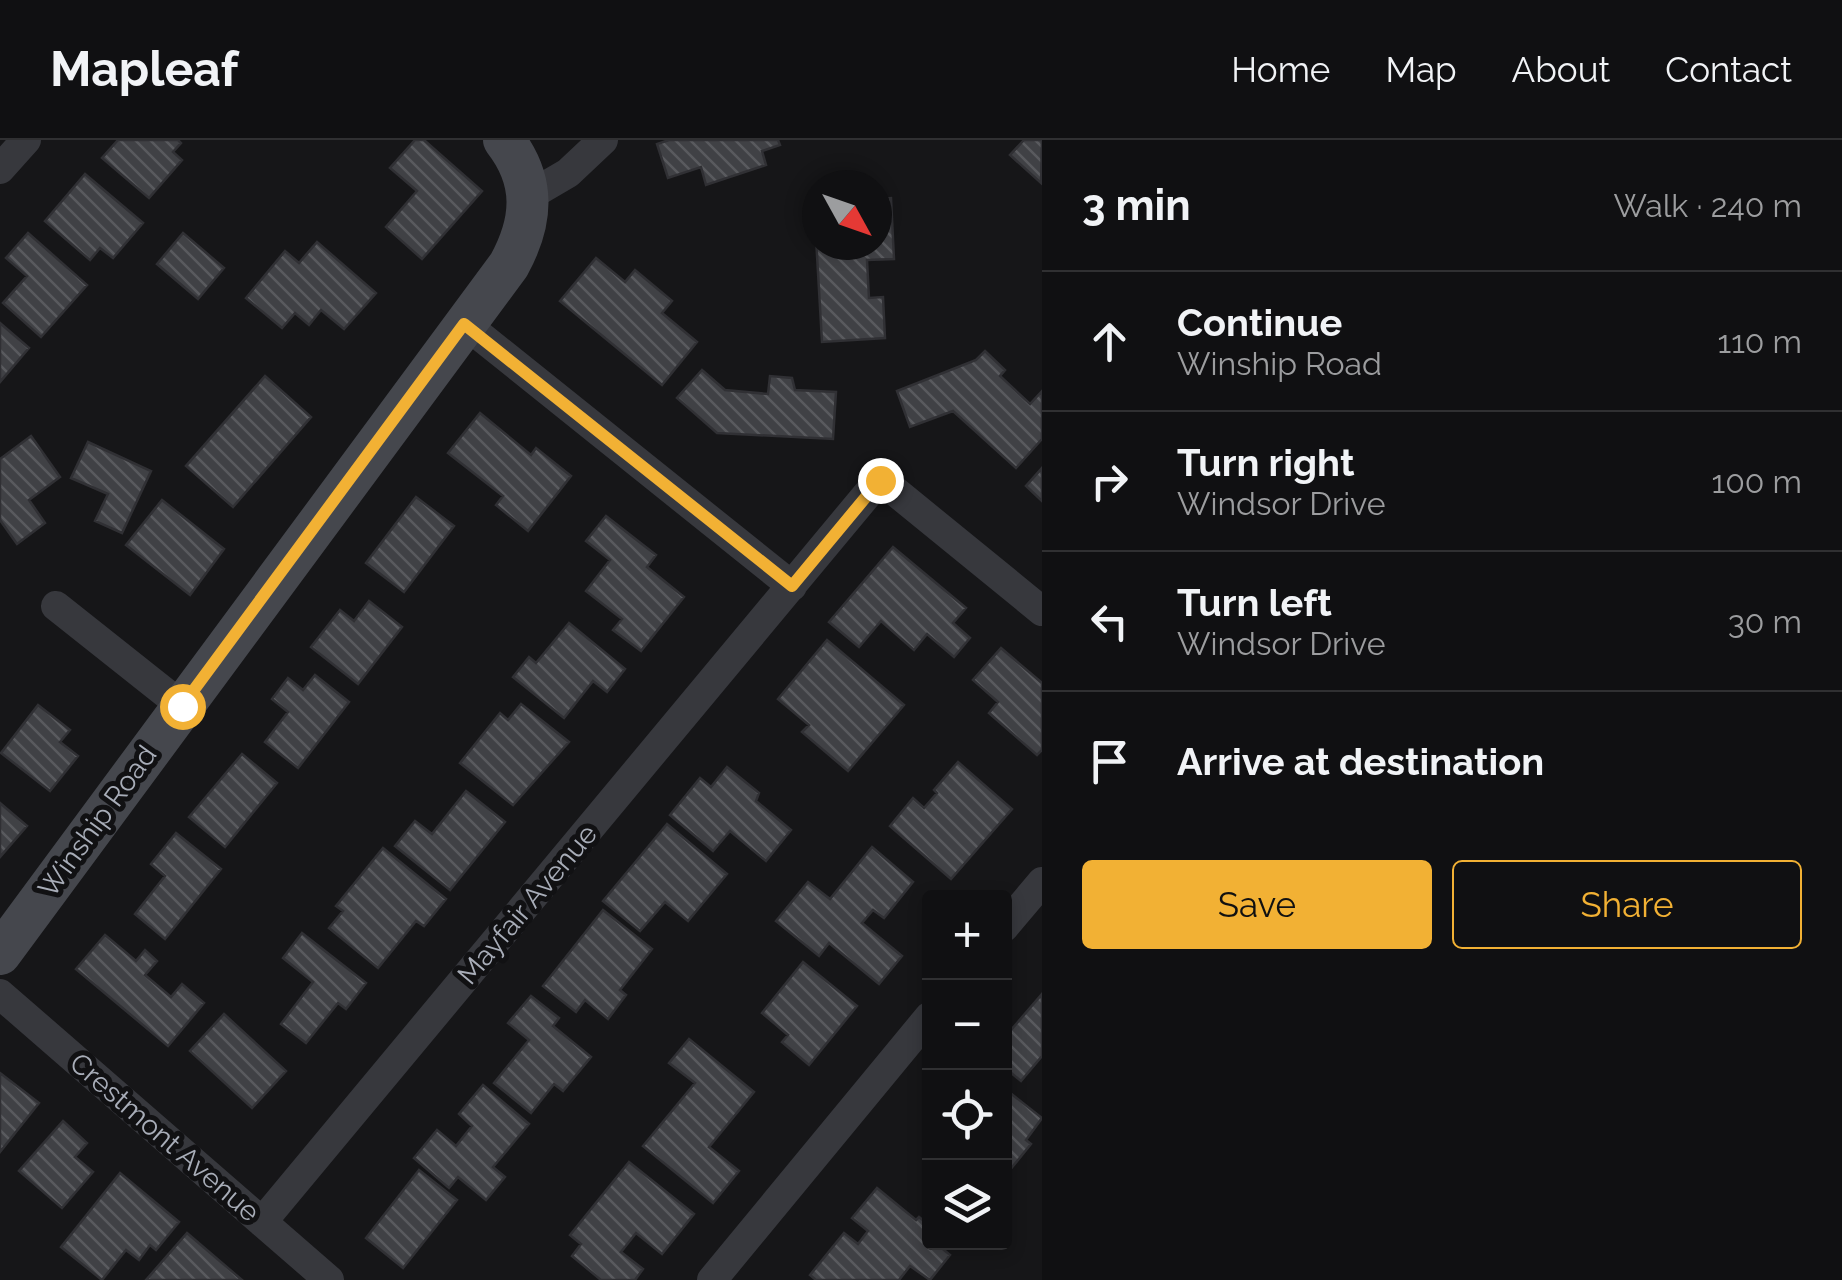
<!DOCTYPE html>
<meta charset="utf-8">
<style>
body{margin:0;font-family:Raleway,sans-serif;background:#1e1e20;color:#f1f3f6}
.controls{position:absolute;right:30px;bottom:30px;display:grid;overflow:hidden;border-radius:10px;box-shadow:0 5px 15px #0003}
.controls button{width:90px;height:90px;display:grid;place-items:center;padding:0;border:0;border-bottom:2px solid #303032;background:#101012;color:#f1f3f6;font:50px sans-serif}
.compass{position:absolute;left:802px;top:30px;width:90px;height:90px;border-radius:50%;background:#101012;box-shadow:0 5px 15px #0003;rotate:130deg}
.stop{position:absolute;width:30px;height:30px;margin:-22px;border:8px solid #f2b134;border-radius:50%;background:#fff}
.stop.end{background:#f2b134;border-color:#fff;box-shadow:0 2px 10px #0008}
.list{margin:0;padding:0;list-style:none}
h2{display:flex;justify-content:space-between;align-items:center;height:130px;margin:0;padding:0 40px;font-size:42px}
h2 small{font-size:32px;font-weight:400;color:#9c9d9f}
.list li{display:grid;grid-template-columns:65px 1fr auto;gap:30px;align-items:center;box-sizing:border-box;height:140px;padding:0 40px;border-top:2px solid #303032}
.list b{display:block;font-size:38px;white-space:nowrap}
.list p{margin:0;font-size:32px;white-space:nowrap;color:#9c9d9f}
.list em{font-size:32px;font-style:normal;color:#9c9d9f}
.actions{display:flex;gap:20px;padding:30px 40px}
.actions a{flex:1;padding:22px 0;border:2px solid #f2b134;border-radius:10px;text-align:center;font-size:35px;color:#f2b134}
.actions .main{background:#f2b134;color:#111}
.icon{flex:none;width:55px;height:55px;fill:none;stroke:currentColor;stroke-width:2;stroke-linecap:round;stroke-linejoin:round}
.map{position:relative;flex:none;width:1042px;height:1140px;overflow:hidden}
header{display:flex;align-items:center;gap:60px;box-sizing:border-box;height:140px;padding:0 50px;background:#101012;border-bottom:2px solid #303032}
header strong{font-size:48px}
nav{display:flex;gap:55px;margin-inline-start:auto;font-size:35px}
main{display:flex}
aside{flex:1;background:#101012}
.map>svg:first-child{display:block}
</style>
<header>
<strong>Mapleaf</strong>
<nav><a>Home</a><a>Map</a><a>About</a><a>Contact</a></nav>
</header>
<main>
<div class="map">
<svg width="1042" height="1140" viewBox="0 0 1042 1140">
<defs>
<pattern id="building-back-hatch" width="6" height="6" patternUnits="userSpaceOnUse" patternTransform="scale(2.5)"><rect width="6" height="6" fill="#404145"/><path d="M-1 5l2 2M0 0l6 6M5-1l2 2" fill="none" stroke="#595a5e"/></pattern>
</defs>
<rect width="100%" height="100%" fill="#161618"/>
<path fill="url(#building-back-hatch)" stroke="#303034" stroke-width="2.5" d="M118 0H178L181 3 173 12 182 20 149 58 102 18Z
M415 0H424L482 51 422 119 386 87 417 51 390 28Z
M669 0H778L780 5 762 11 766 25 706 45 701 27 668 38 657 4Z
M1024 0H1042L1041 43 1010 15Z
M85 34 143 83 113 118 100 108 90 120 45 81Z
M891 58 894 119 867 120 869 158 883 157 885 198 822 202 814 63H817V105H877V59Z
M28 93 87 145 41 197 3 163 27 136 6 118Z
M183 93 224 128 198 159 157 124Z
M317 102 376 153 344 189 321 170 309 185 295 173 282 188 246 158 285 111 299 123Z
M596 118 625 142 635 130 672 161 662 173 697 202 662 245 560 161Z
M0 183 29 208 0 242Z
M985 211 1005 230 1000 236 1030 264 1042 251V299L1016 328 953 271 910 287 897 251 976 220Z
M702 230 725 250 768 254 770 236 792 238 795 250 836 252 833 299 717 293 677 258Z
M265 236 311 277 233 367 186 326Z
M480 273 531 315 536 308 571 336 528 391 496 365 503 356 448 313Z
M31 296 60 337 29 360 45 383 17 404 0 380V319Z
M88 302 151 331 122 393 95 381 108 354 71 338Z
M1042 328V361L1026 346Z
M416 357 454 386 404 452 366 423Z
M162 360 224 409 190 455 126 405Z
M606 376 656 415 647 427 684 457 641 511 613 490 622 479 586 451 610 420 586 401Z
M893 407 966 468 953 483 970 498 954 517 927 494 914 510 881 481 859 507 829 482Z
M369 461 402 487 358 544 311 507 340 470 354 481Z
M569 483 625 529 607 552 593 541 564 578 513 537 529 517 536 523Z
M827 500 904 565 848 631 802 592 809 585 778 559Z
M1001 508 1042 543V610L1037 615 989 573 998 562 973 540Z
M315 535 349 562 298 628 265 602 288 572 272 559 288 538 303 550Z
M521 564 569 602 513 665 460 623 500 573 508 580Z
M38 565 70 590 60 602 78 616 50 651 1 613Z
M242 614 277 643 225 707 189 677Z
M958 622 1012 669 951 739 890 686 913 658 924 668 937 653 934 650Z
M727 627 759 653 756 661 791 690 766 721 730 691 713 711 670 675 700 638 711 647Z
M466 651 505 682 450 750 395 706 415 681 432 694Z
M0 663 27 686 0 717Z
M667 684 727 734 688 781 665 762 640 791 603 761Z
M176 693 221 729 165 799 135 774 165 736 151 724Z
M872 707 913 742 884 778 873 770 862 783 902 816 879 844 829 803 819 816 776 781 808 742 830 759Z
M383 708 446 759 424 786 416 781 378 828 329 788 343 771 336 766Z
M603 770 652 809 620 850 626 855 608 879 585 860 576 872 543 846Z
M302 793 366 843 346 869 338 863 306 903 281 884 313 842 283 818Z
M105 795 136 821 145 810 157 821 145 835 171 857 182 844 204 863 168 906 76 829Z
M803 822 857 866 809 925 782 902 788 895 762 873Z
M1042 854V916L1021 941 1004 927V898Z
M531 856 559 878 553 886 591 917 563 951 554 944 531 973 494 943 529 900 508 883Z
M224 874 286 931 252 968 190 911Z
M689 899 754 952 709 1007 739 1031 713 1063 643 1006 695 943 669 923Z
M0 933 39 963 0 1012Z
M483 945 529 984 493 1027 505 1037 486 1060 458 1037 449 1048 414 1018 437 990 456 1006 472 986 459 974Z
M1004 948 1042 978 1026 1000 1031 1004 1009 1031 1004 1027Z
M63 981 87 1003 75 1017 93 1032 62 1068 19 1031Z
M629 1022 694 1074 662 1114 636 1093 621 1112 643 1129 635 1140H601L572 1116 581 1104 570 1095Z
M419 1030 457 1060 403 1128 366 1098Z
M120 1033 179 1082 156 1110 150 1105 139 1120 126 1110 102 1140 61 1107Z
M877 1048 916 1080 919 1077 929 1085V1102H950L944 1110 950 1115 930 1140 910 1126 899 1140H816L810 1135 844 1093 858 1104 868 1091 852 1078Z
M187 1093 242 1140H146Z"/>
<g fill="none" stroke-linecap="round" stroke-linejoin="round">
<path stroke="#37383d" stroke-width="30" d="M0 29 26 0
M527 57 568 33 603 0
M464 183 792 446
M56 466 182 566
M1004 787 1042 742
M0 854 329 1140
M262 1082 880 339 1042 471
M712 1140 929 877"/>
<path stroke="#45474d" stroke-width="42" d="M0 814 509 125C533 81 536 41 504 0"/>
</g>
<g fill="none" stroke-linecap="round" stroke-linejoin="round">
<path stroke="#f2b134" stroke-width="12" d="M182 566 464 184 792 446 880 340"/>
</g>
<g text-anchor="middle" stroke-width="10" stroke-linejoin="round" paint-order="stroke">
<g font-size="28" fill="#a8adb8" stroke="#111113">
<text transform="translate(97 681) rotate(-54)" y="10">Winship Road</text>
<text transform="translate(527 764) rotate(-50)" y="10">Mayfair Avenue</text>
<text transform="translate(165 997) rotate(41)" y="10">Crestmont Avenue</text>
</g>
</g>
</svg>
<div class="controls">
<button>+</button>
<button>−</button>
<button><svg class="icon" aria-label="locate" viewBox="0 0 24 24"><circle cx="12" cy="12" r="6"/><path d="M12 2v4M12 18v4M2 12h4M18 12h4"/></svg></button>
<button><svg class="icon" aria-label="layers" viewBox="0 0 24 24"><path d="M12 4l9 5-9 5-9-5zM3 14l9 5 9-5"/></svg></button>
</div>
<svg class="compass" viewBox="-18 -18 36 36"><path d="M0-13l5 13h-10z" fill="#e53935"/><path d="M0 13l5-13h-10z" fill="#9c9d9f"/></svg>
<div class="stop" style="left:182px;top:566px"></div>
<div class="stop end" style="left:880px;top:340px"></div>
</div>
<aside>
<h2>3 min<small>Walk · 240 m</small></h2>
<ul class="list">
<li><svg class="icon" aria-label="ahead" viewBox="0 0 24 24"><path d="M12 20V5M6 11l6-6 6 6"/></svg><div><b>Continue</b><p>Winship Road</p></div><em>110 m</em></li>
<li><svg class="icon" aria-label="right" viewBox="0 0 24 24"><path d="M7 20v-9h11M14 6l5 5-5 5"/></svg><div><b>Turn right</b><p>Windsor Drive</p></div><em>100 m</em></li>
<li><svg class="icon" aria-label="left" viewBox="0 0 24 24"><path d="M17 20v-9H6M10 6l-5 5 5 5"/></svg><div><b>Turn left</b><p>Windsor Drive</p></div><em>30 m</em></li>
<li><svg class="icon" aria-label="arrive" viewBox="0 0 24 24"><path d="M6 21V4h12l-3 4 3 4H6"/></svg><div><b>Arrive at destination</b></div></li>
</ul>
<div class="actions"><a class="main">Save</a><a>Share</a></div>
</aside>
</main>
